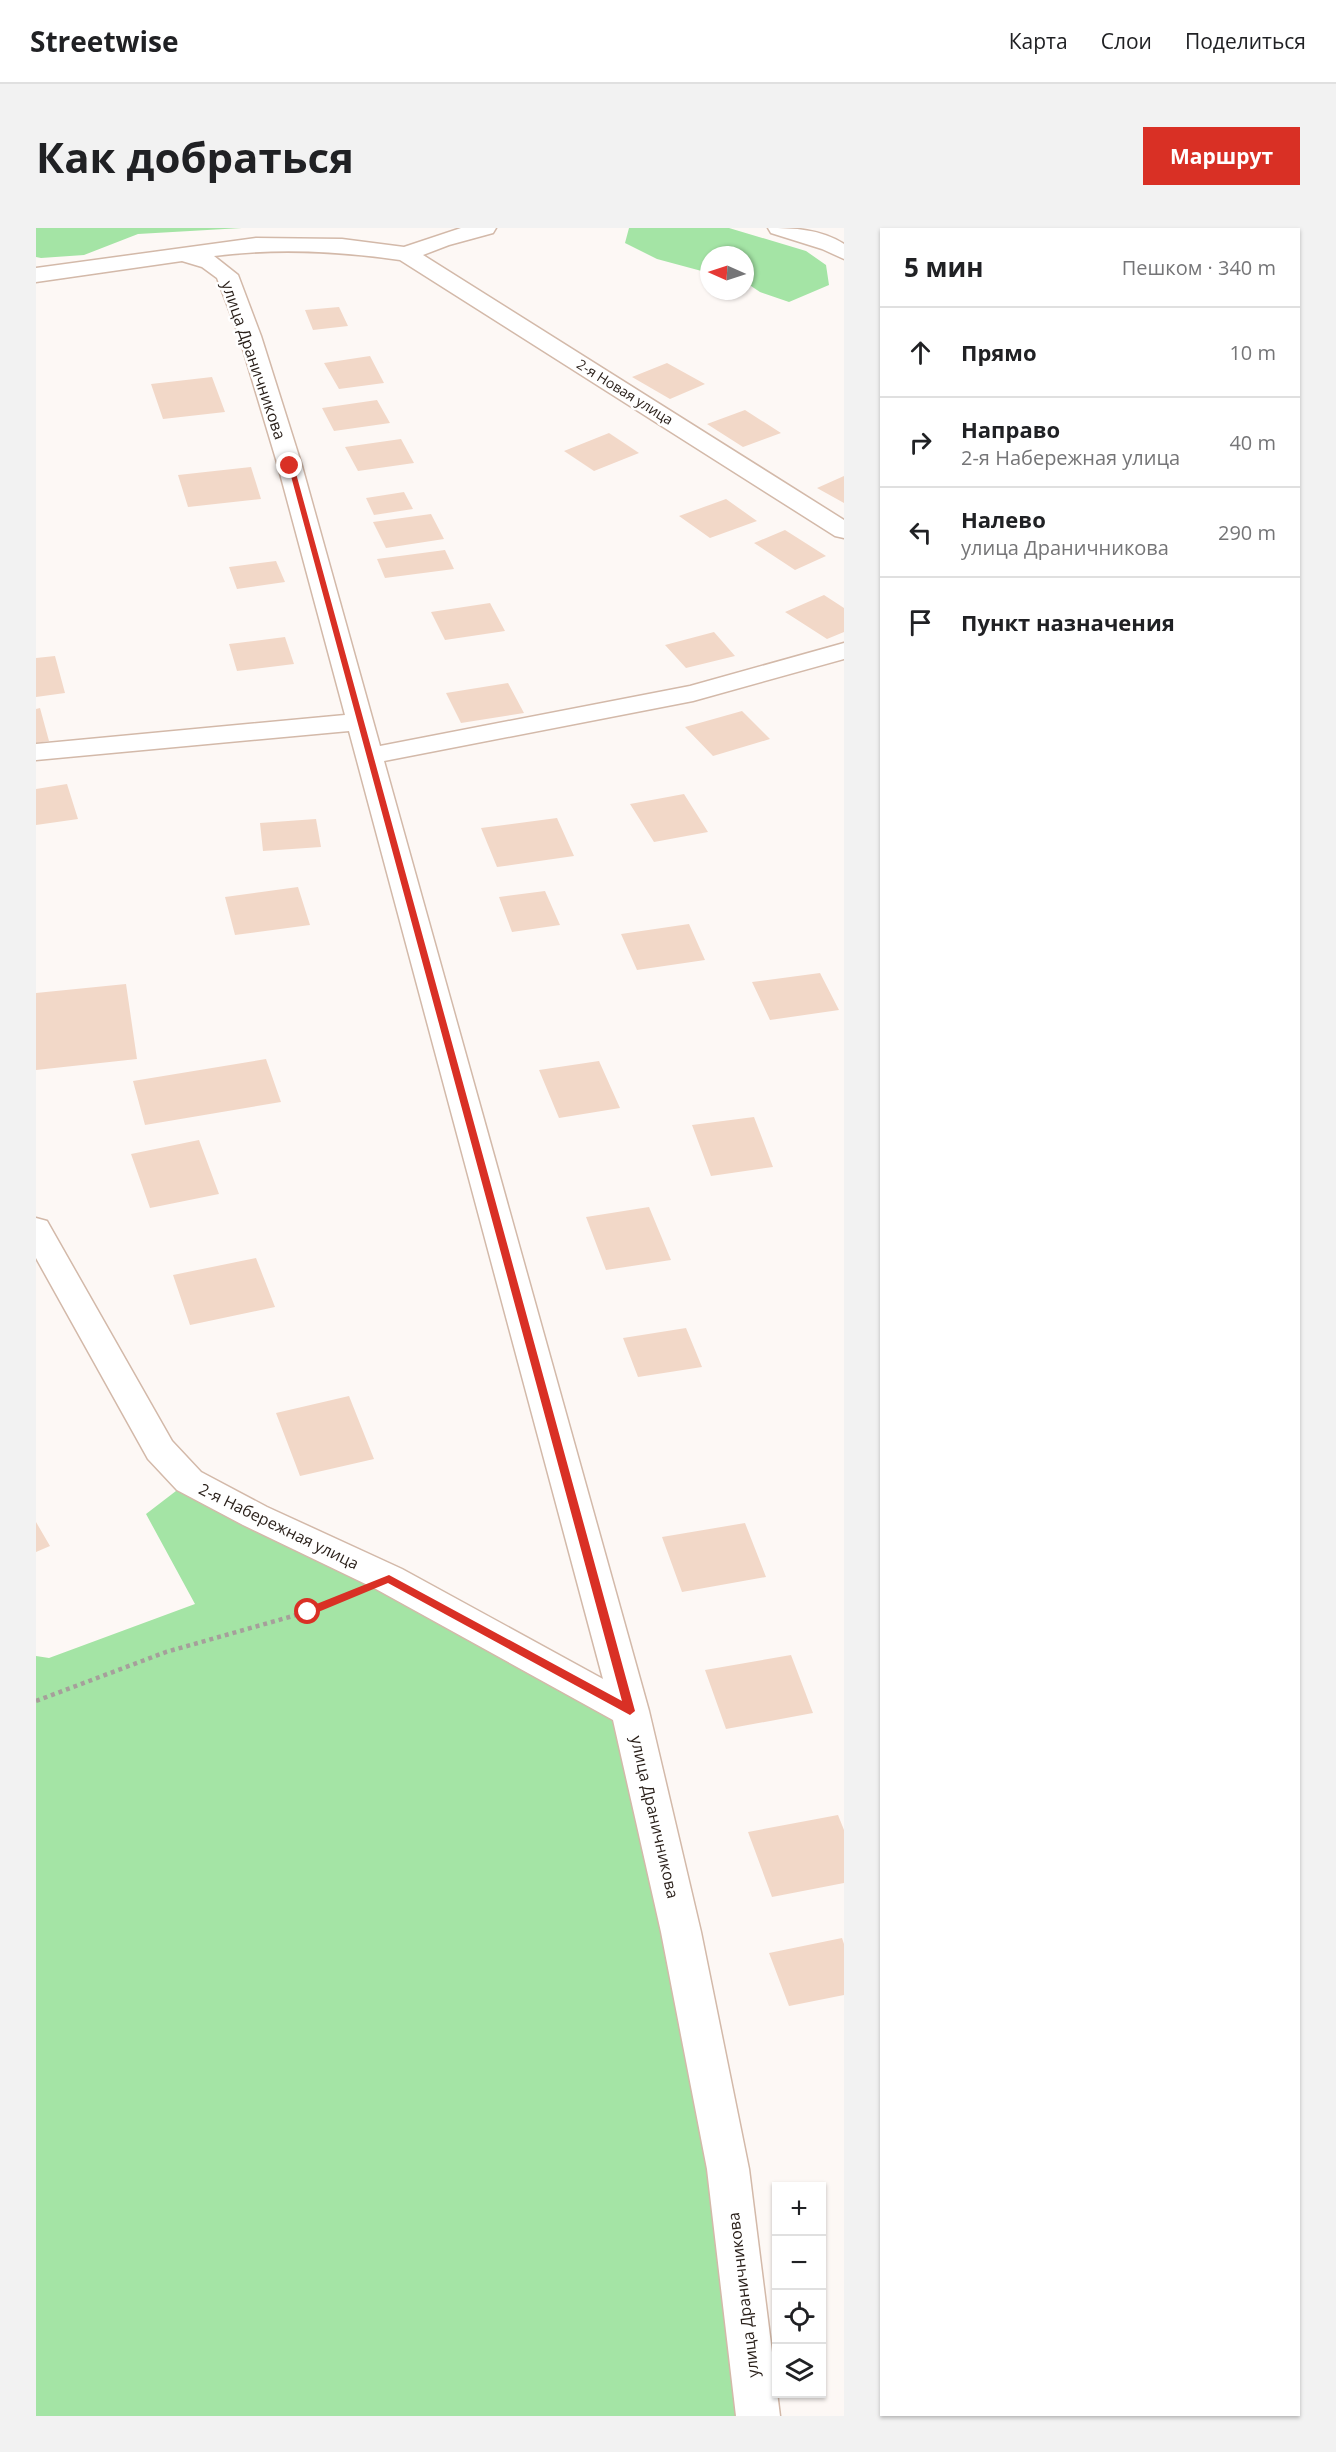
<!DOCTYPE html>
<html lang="ru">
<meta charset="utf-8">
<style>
body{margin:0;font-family:"Open Sans",sans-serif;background:#f2f2f2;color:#202124}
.controls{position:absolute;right:18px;bottom:18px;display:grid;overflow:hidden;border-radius:0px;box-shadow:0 2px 4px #0004}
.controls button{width:54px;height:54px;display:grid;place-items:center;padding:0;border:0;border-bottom:2px solid #e0e0e0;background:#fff;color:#202124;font:30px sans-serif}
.compass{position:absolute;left:664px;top:18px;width:54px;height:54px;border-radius:50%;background:#fff;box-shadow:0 2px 4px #0004;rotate:273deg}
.stop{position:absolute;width:18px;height:18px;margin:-14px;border:4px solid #d93025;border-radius:50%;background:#fff}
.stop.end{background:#d93025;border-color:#fff;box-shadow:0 2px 6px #0008}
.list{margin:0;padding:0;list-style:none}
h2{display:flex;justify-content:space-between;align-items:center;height:78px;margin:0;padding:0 24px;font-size:26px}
h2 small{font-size:20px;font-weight:400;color:#757577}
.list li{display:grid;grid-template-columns:39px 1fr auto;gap:18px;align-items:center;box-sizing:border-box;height:90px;padding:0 24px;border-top:2px solid #e0e0e0}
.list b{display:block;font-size:22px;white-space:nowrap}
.list p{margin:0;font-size:20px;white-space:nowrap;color:#757577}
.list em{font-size:20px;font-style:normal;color:#757577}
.icon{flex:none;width:33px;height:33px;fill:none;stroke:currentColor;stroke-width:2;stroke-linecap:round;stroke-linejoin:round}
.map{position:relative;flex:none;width:808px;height:2188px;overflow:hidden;border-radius:0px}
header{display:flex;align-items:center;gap:36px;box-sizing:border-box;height:84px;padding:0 30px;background:#fff;border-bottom:2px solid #e0e0e0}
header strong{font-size:28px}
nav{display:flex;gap:33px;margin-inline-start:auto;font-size:21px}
.intro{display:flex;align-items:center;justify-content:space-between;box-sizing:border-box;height:144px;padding:0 36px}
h1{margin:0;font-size:42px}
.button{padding:15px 27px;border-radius:0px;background:#d93025;color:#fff;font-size:21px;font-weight:700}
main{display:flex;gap:36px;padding:0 36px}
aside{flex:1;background:#fff;border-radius:0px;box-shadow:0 2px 4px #0004}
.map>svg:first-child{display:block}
</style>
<header>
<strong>Streetwise</strong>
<nav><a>Карта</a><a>Слои</a><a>Поделиться</a></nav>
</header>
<div class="intro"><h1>Как добраться</h1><a class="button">Маршрут</a></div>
<main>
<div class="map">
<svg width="808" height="2188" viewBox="0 0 808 2188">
<rect width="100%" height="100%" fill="#fdf8f5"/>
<path fill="#a4e4a5" d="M0 0H206L102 6 48 27 5 30 0 29Z
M593 0H693L770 23 790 37 793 57 753 74 724 64 709 54V27H673V45L621 31 589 15Z
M153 1253 594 1483 714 2188H0V1428L13 1430 159 1376 110 1286Z"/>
<path fill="#f2d8c8" d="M303 79 312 98 277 102 269 82Z
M334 128 348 155 303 161 288 135Z
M631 135 669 156 634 171 596 149Z
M176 149 189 184 127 191 115 156Z
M341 172 354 195 298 203 286 180Z
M709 182 745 205 707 219 671 196Z
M573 205 603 225 558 243 528 223Z
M365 211 378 235 322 243 309 219Z
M215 239 225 271 152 279 142 247Z
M808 248V275L781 260Z
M368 264 377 281 338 287 330 270Z
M690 271 721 293 674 310 643 288Z
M395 286 408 311 350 320 337 294Z
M749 302 790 328 759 342 718 315Z
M409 322 418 341 349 350 341 331Z
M240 333 249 354 201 361 193 339Z
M788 367 808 380V404L791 411 749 384Z
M454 375 469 403 409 412 395 384Z
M678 404 699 428 650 440 629 417Z
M249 409 258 436 201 443 193 416Z
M19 428 29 465 0 469V430Z
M472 455 488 485 425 495 410 465Z
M4 480 13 513 0 515V481Z
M706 483 734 511 677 528 649 499Z
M31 556 42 591 0 597V561Z
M648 566 672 604 618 614 594 576Z
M521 590 538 628 461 639 445 600Z
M280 591 285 619 227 623 224 595Z
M262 659 274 697 199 707 189 669Z
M509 663 524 697 476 704 463 669Z
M653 696 669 732 601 742 585 706Z
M784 745 803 782 734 792 716 754Z
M90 756 101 831 0 842V765Z
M230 831 245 874 109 897 97 853Z
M563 833 584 880 523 890 503 842Z
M718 889 737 939 675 948 656 897Z
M163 912 183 966 114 980 95 926Z
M613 979 635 1032 570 1042 550 989Z
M220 1030 239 1079 154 1097 137 1047Z
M650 1100 666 1139 602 1149 587 1110Z
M313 1168 338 1231 264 1248 240 1185Z
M0 1294 14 1318 0 1324Z
M709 1295 730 1349 646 1364 626 1309Z
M755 1427 777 1485 690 1501 669 1442Z
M802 1587 808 1602V1655L736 1669 712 1604Z
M806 1710 808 1716V1767L753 1778 733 1725Z"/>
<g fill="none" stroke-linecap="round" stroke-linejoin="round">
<defs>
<path id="minor" d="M425 0H460L457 5 413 17 387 27 808 292V310L799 308 364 32C301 23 241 20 178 28L202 47 225 108 266 238 344 518 654 458 808 415V431L657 473 348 533 613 1483 665 1704 713 1941 744 2188H700L671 1941 625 1704 577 1492 340 1361 207 1297 141 1262 112 1231 0 1030V990L11 993 136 1213 165 1244 231 1279 366 1341 567 1451 313 503 0 532V516L309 487 242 238 203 108 181 50 166 39 146 33 0 54V40L220 10 306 11 368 19Z
M732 0C758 0 785 1 808 16V31L786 21 735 5Z"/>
</defs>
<use href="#minor" stroke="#d3b9a9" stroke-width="3"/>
<path stroke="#a69f9b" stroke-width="4.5" stroke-dasharray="4 4" stroke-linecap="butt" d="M0 1473 130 1424 271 1384 301 1372"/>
<use href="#minor" fill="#fff" fill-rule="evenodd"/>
</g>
<path fill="#d93025" d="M252 237 258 238 599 1483 594 1487 352 1355 275 1387 272 1388 266 1384 268 1381 353 1347 586 1473Z"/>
<g text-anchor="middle" stroke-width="5" stroke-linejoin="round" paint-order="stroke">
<g font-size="14" fill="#281e18" stroke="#fff">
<text transform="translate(589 164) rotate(32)" y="5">2-я Новая улица</text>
</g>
<g font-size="16" fill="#281e18" stroke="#fff">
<text transform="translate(218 132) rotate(71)" y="6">улица Драничникова</text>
<text transform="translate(243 1298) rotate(26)" y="6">2-я Набережная улица</text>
<text transform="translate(619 1589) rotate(77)" y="6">улица Драничникова</text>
<text transform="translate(707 2067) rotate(-97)" y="6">улица Драничникова</text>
</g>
</g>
</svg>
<div class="controls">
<button>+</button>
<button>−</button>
<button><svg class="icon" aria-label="locate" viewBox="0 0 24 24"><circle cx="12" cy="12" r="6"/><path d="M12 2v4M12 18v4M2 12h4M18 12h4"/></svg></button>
<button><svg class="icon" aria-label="layers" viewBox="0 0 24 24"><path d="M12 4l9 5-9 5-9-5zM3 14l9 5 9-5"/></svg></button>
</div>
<svg class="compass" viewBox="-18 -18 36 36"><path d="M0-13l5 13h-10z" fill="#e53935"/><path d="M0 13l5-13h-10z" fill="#757577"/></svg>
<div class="stop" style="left:272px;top:1384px"></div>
<div class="stop end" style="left:254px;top:238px"></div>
</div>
<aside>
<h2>5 мин<small>Пешком · 340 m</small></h2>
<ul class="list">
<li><svg class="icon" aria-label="ahead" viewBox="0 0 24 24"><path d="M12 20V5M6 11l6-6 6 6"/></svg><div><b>Прямо</b></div><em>10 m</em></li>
<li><svg class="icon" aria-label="right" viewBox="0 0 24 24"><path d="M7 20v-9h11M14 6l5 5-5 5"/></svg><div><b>Направо</b><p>2-я Набережная улица</p></div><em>40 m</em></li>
<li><svg class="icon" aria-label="left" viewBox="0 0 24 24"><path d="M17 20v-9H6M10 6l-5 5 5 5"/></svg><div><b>Налево</b><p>улица Драничникова</p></div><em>290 m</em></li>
<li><svg class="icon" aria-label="arrive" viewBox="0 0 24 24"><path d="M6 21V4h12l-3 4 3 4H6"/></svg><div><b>Пункт назначения</b></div></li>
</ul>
</aside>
</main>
